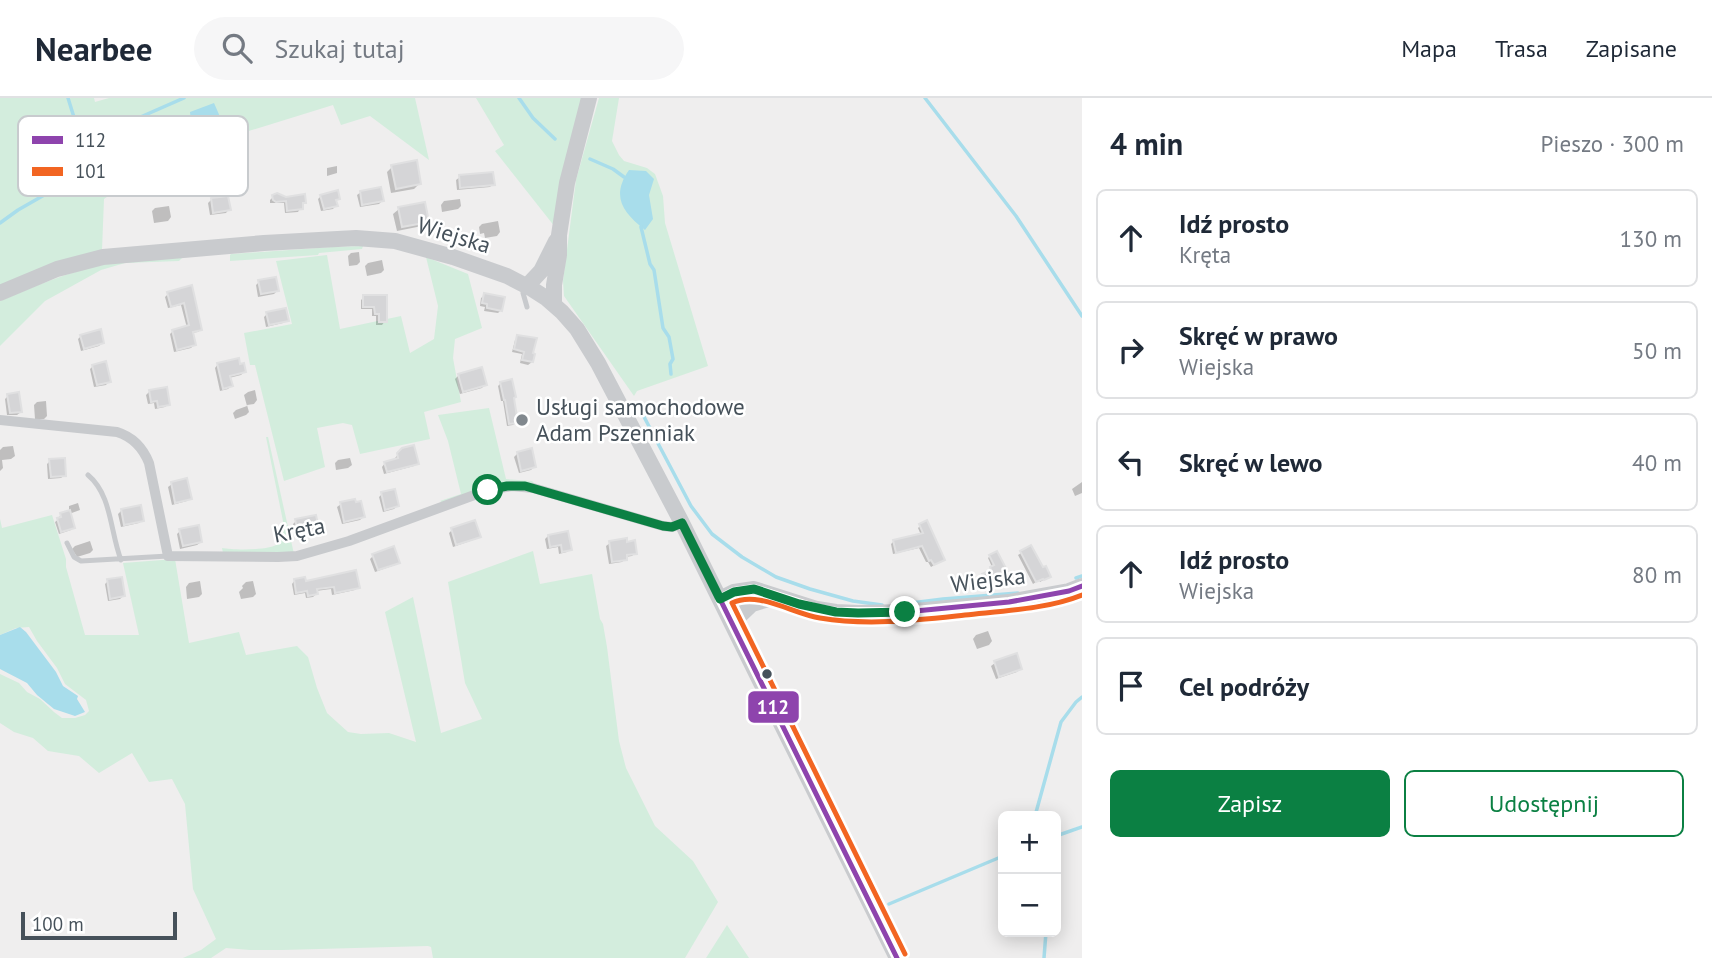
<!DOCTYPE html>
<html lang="pl">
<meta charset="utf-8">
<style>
body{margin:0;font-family:"PT Sans",sans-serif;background:#f6f6f7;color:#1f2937}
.controls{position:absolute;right:21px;bottom:21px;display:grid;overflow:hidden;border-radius:10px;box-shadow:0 4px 18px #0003}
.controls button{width:63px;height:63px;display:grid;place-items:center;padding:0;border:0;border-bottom:2px solid #e0e1e3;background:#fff;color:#1f2937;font:35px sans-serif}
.scale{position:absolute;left:21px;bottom:18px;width:156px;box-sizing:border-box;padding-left:7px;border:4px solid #46515a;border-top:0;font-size:19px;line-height:24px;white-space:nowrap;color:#46515a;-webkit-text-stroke:5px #fff;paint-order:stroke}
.stop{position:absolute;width:21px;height:21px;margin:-16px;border:5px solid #0b8043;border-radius:50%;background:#fff}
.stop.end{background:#0b8043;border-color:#fff;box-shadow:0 2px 7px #0008}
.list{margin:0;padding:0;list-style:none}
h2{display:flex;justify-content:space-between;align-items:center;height:91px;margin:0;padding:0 28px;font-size:30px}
h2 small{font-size:23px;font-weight:400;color:#747a83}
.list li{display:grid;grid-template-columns:46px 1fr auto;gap:21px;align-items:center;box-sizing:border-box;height:98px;margin:0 14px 14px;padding:0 14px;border:2px solid #e0e1e3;border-radius:10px}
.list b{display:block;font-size:26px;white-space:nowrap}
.list p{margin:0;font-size:23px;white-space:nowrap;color:#747a83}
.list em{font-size:23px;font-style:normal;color:#747a83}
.actions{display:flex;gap:14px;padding:21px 28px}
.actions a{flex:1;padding:16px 0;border:2px solid #0b8043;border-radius:10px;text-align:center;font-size:24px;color:#0b8043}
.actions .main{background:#0b8043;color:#fff}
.icon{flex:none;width:38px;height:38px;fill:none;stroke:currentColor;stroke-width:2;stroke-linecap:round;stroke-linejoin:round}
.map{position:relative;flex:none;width:1082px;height:860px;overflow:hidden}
header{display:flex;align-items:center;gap:42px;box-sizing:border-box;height:98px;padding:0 35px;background:#fff;border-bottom:2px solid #e0e1e3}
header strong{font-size:33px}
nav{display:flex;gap:38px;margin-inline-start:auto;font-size:24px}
.search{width:490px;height:63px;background:#f6f6f7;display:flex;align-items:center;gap:18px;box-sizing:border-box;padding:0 24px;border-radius:38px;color:#747a83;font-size:26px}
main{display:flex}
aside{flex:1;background:#fff}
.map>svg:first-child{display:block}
</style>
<header>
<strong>Nearbee</strong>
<div class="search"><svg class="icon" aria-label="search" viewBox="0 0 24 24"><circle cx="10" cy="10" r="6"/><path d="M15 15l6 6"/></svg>Szukaj tutaj</div>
<nav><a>Mapa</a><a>Trasa</a><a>Zapisane</a></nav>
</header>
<main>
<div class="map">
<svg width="1082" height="860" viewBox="0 0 1082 860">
<rect width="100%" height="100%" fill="#efeeee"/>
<path fill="#d3eddd" d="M0 0H94L95 4 109 0H415L429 62 370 18 341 27 333 7 197 49 202 65 137 79 136 90 117 92 104 101 102 152 0 188Z
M476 0H582L555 129 495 53 504 47Z
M599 0H619L612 43 619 57 624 63 647 70 655 76 663 98 665 125 708 268 637 293 634 298 564 198 563 183 576 82Z
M363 148 362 151 319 155 318 157 230 163V157L231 156 332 149Z
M327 157 340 231 401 218 410 255 434 241 438 208 426 159 468 176 482 230 455 241 453 260 461 304 424 314 430 341 360 356 352 327 343 325 317 330 325 369 284 383 255 267H250L244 235 292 226 276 163Z
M183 159 179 163 125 165 101 172 45 203 0 248V203C35 188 70 173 107 166 132 162 158 162 183 159Z
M489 310 506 381 532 383 536 387 443 405 440 403 461 396 448 343 438 317Z
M266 339H268L294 456 223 455 222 450C233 452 271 453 279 445 283 441 283 434 284 428Z
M52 417 66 461V469L85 537H139L123 465 175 461 189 545 239 534 246 557 297 548 308 559 317 590 327 615 348 634 361 636 389 635 416 644 385 514 413 499 441 635 482 621 465 585 448 484 533 453 540 486 592 476 600 521 603 526 607 549 619 643 626 670 655 728 693 763 718 804 685 860H433L431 849 428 848 282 852H250L226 850 211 860H183L201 852 216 841 193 791 185 706 172 681 149 684 132 655 99 675 79 658 48 653 33 640 14 634 0 625V576L19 585 27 594 40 601 54 614 62 620H75L85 617 89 613 86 602 65 586 57 570 37 543 29 529 16 530 0 537V421L2 430Z
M727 827 749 860H706Z"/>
<path fill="#a8ddeb" d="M214 5 221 21 205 31V37L201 39C192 34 191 23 190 14Z
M629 72 646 73 654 81 649 97 653 121 645 132C622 114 611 98 629 72Z
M20 529 26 534 56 574 63 588 78 598 77 601 85 614 75 618 54 611 37 597 27 585 0 571V537Z"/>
<path fill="#0003" d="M337 68V75L327 78V70Z
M392 69 420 85 414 91 391 95 387 74Z
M460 79 493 86 490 89 457 92 456 82Z
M361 94 382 103 379 106 360 109 357 97Z
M321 98 338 100 335 104 336 107 333 111 321 113 318 101Z
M273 99 304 104 298 114 285 115 284 105H270V102Z
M460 101 461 108 458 111 442 114 441 107 444 103Z
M211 102 229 111 226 115 210 117 208 105Z
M169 108 171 119 168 123 154 125 152 113 155 110Z
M399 111 427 123 422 128 397 133 393 116Z
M498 123 500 134 497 138 485 140 484 135 480 136 479 129 482 126Z
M359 154 360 164 357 167 349 168 348 158 351 155Z
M382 162 384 172 381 175 367 178 365 168 368 165Z
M259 184 277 193 274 196 258 199 256 187Z
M191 190 201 231 198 234 191 235 194 247 191 250 174 254 170 236 173 233 187 230 181 207 168 210 165 199 168 196Z
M485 197 501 212 498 215 484 213 485 209 480 208 481 200Z
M364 199H386L385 223 382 227H376V218H372V211H361V202Z
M267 216 287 222 283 225 266 229 264 219Z
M81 238 102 245 99 248 81 253 78 241Z
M518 239 532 264 528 267 520 265 522 256 512 254 515 242Z
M218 266 244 274 241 277 229 280 231 288 228 291 220 293 215 270Z
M93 268 109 283 106 287 94 289 90 271Z
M459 277 485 286 482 290 460 296 455 281Z
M511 283 516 324 513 327 507 328 503 303H501L498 288 500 286Z
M255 292 257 302 254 306 247 307 249 314 246 317 235 321 233 315 236 312 247 308 244 297 248 294Z
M149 294 168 306 165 309 155 311 154 305 148 306 146 297Z
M8 298 21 314 17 317H7L5 301Z
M46 303 47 318 44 321H35L34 307 37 304Z
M13 348 15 358 11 361 2 362 3 370 0 373V352L3 349Z
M403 351 417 365 414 368 384 376 382 369 385 365 395 363V360Z
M517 356 534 369 531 372 519 375 514 359Z
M350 360 352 367 348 370 336 372 335 365 338 362Z
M50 363 65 377 61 380 48 381 47 366Z
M1082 384V395L1075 398 1072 391Z
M172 386 190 400 187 403 172 407 168 389Z
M382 396 397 408 394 411 383 414 379 399Z
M78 405 80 412 69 416 73 429 71 432 59 436 55 424 59 421V419L61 417 69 414V408Z
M341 406 363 419 360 422 342 426 337 409Z
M121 413 142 422 139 425 121 429 118 416Z
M296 423 317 431 314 434 296 438 293 426Z
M920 428 943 462 931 469 928 464H926L919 450 893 456 891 446 894 443 921 437 918 430Z
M452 432 479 438 476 441 453 449 449 435Z
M180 433 201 444 197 447 180 451 177 436Z
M548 438 570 451 567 454 559 456 558 449 547 451 545 441Z
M90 443 93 452 90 455 77 459 72 451 75 448Z
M610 445 635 455 632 458 625 459V461L622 464 609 466 606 448Z
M1031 449 1049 479 1040 484 1039 482 1033 486 1018 457Z
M373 458 398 464 395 467 375 474 370 461Z
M990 458 1004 478 985 487 981 480 990 475 989 472 992 469 988 460Z
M295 482 305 485 358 489 355 492 332 497 331 491 316 493V496L313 499 306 500 305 495 294 497 292 486Z
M108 483 123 498 120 501 108 503 105 486Z
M200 483 202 496 199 499 187 501 186 489 189 485Z
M253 483 256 496 253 499 241 501 239 494 243 490 242 488 246 484Z
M988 533 992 543 989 547 977 551 973 541 976 537Z
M1015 558 1020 570 1017 574 996 581 991 568 995 565Z"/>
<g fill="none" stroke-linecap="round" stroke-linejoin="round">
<path stroke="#a8ddeb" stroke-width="3.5" d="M68 0 86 58
M519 0 533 20 555 41
M925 0 1016 118 1082 218
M590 61 613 71 624 79
M0 125 18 112 46 96 69 72 105 44 120 28 184 0
M641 129 650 166 654 172 663 230 669 239 673 261 670 266 671 276
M642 315 691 408 712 436 742 459 776 479 810 491 853 503 882 507
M1076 480 1082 478
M903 506 943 501 1018 495
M1035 718 1061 624 1076 604 1082 599
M1056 738 1082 729
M889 806 1003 758
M1044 860 1046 834"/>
</g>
<path fill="#d5d5d7" stroke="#e0e0e1" stroke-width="2" d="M417 62 421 86 396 91 391 67Z
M493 74 495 87 460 90 459 77Z
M381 89 384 103 362 107 360 93Z
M338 92 340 101 336 102 338 108 324 111 320 97Z
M277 95 286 99 305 96 306 105H303V111L287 113 286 103 276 104 273 102 272 97Z
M228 98 231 112 213 115 211 100Z
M425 104 429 124 402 129 398 109Z
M276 179 279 193 261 196 258 182Z
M192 187 202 232 193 234 196 247 177 252 172 232 189 227 184 205 171 209 167 194Z
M484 195 505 199 502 213 487 210V206L482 205Z
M363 197H387V224H379V216H375L374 209H363Z
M286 210 289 223 269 227 266 214Z
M101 231 104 245 84 251 80 237Z
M517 237 537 240 533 255 535 256 533 264 522 262 524 254 514 251Z
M239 260 240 266 244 265 246 274 230 278 233 288 223 291 217 265Z
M106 263 111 284 97 287 92 267Z
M482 269 487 287 463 294 458 276Z
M512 281 516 299 514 300 518 325 509 326 505 302H504L500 284Z
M167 289 170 307 158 309 157 303 151 304 149 292Z
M19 294 22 314 10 315 7 296Z
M414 347 419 366 387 374 384 364 398 360 397 355 402 350Z
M532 350 536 369 521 373 517 354Z
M65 360 66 378 51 379 49 361Z
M187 380 192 401 175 405 171 384Z
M395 391 399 408 385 412 381 394Z
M355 401 356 404 361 403 365 419 344 424 340 404Z
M141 407 144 423 124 427 121 411Z
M70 412 75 430 61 434 57 420 61 419 60 415Z
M316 417 319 431 298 435 295 421Z
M475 422 481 439 456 447 451 430Z
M927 422 945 462 934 467 931 462 929 463 922 448 896 455 893 442 923 435 919 426Z
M199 427 202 444 183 448 179 431Z
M568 433 572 452 562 454 561 447 550 449 548 437Z
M627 440V444L635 442 637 456 627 457V462L612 464 609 443Z
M1031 447 1043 469 1046 468 1051 479 1044 482 1043 481 1036 484 1020 453Z
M394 448 400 465 378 472 372 456Z
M997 453 1009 476 987 486 982 476 991 472 990 469 994 467 989 457Z
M356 472 360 490 335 495 334 489 317 491 318 496 308 498 307 493 296 495 294 481 305 479 306 483Z
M122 479 125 498 110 501 107 481Z
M1017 555 1022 571 999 579 994 563Z"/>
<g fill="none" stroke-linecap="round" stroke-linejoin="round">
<path stroke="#c8cacd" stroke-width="5" d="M525 190 523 195 527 209
M88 377C112 397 110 434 121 462
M67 445 74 459 81 463 168 458"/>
<path stroke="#c8cacd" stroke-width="10" d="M0 322 117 334C133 339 143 350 149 365L168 458 278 459 297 458 349 443 488 392 512 388 533 390 663 428 672 429 682 425"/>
<path stroke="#c9cbce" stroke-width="16" d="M527 188 541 173 556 143
M0 195 57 171 103 159 264 145 356 140 395 143 453 159 507 178 532 191 546 200 562 214 577 231 598 265 682 425 897 860
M554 206V187L559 157V137L567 85 589 0
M720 501 734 494 754 491 817 511 836 514 858 515 905 514 1009 504 1069 493 1082 488
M732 525 752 506 775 499"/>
<defs>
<path id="bus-1" d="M897 860 720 501 734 494 754 491 817 511 836 514H905L1009 504 1069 493 1082 488"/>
<path id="bus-2" d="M905 856 732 505C758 492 793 516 820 520 868 528 917 522 965 517 1002 513 1048 511 1082 497"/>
</defs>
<use href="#bus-1" stroke="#fff" stroke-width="10"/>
<use href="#bus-2" stroke="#fff" stroke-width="10"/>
<use href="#bus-1" stroke="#8e44ad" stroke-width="5"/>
<use href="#bus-2" stroke="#f26522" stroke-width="5"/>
</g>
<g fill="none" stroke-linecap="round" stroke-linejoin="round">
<path stroke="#0b8043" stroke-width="9" d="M488 392 507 388H525L663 428 672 429 682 425 720 501 734 494 754 491 799 506 836 514 858 515 905 514"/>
</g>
<circle fill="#81888e" stroke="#fff" stroke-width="2.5" cx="522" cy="322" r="7"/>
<circle fill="#46515a" stroke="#fff" stroke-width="2.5" cx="767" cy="576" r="6"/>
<g text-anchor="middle" stroke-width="5" stroke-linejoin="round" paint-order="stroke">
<g font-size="23" fill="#46515a" stroke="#fff">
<text transform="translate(454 137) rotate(17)" y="8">Wiejska</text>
<text transform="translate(299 432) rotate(-11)" y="8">Kręta</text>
<text transform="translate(988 482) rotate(-7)" y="8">Wiejska</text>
</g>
<g font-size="23" fill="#46515a" stroke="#fff" text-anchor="start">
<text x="536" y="317">Usługi samochodowe<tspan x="536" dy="26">Adam Pszenniak</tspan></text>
</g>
</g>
<rect x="18" y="18" width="230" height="80" rx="10" fill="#fff" stroke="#c8cbce" stroke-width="2"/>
<rect x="32" y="38" width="31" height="8" fill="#8e44ad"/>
<rect x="32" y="69" width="31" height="9" fill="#f26522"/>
<g font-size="19" fill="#46515a">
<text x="75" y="49">112</text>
<text x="75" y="80">101</text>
</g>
<rect stroke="#fff" stroke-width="2.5" x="747" y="592" width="53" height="34" rx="7" fill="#8e44ad"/>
<g font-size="19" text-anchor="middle" font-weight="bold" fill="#fff">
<text x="773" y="616">112</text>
</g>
</svg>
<div class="controls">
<button>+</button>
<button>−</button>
</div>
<div class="scale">100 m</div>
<div class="stop" style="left:488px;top:392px"></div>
<div class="stop end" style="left:905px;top:514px"></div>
</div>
<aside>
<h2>4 min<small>Pieszo · 300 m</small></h2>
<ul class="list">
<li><svg class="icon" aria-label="ahead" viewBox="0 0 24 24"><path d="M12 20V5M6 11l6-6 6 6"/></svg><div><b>Idź prosto</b><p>Kręta</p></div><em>130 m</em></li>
<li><svg class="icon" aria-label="right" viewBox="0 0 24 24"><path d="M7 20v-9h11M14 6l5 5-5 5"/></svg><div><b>Skręć w prawo</b><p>Wiejska</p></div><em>50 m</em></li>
<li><svg class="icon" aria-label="left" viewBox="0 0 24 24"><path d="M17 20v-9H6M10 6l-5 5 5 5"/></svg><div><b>Skręć w lewo</b></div><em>40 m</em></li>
<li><svg class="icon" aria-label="ahead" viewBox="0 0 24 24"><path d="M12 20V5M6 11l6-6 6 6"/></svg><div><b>Idź prosto</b><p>Wiejska</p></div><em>80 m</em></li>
<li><svg class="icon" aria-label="arrive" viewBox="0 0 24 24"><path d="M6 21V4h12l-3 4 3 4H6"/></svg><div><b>Cel podróży</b></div></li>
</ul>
<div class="actions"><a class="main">Zapisz</a><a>Udostępnij</a></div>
</aside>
</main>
